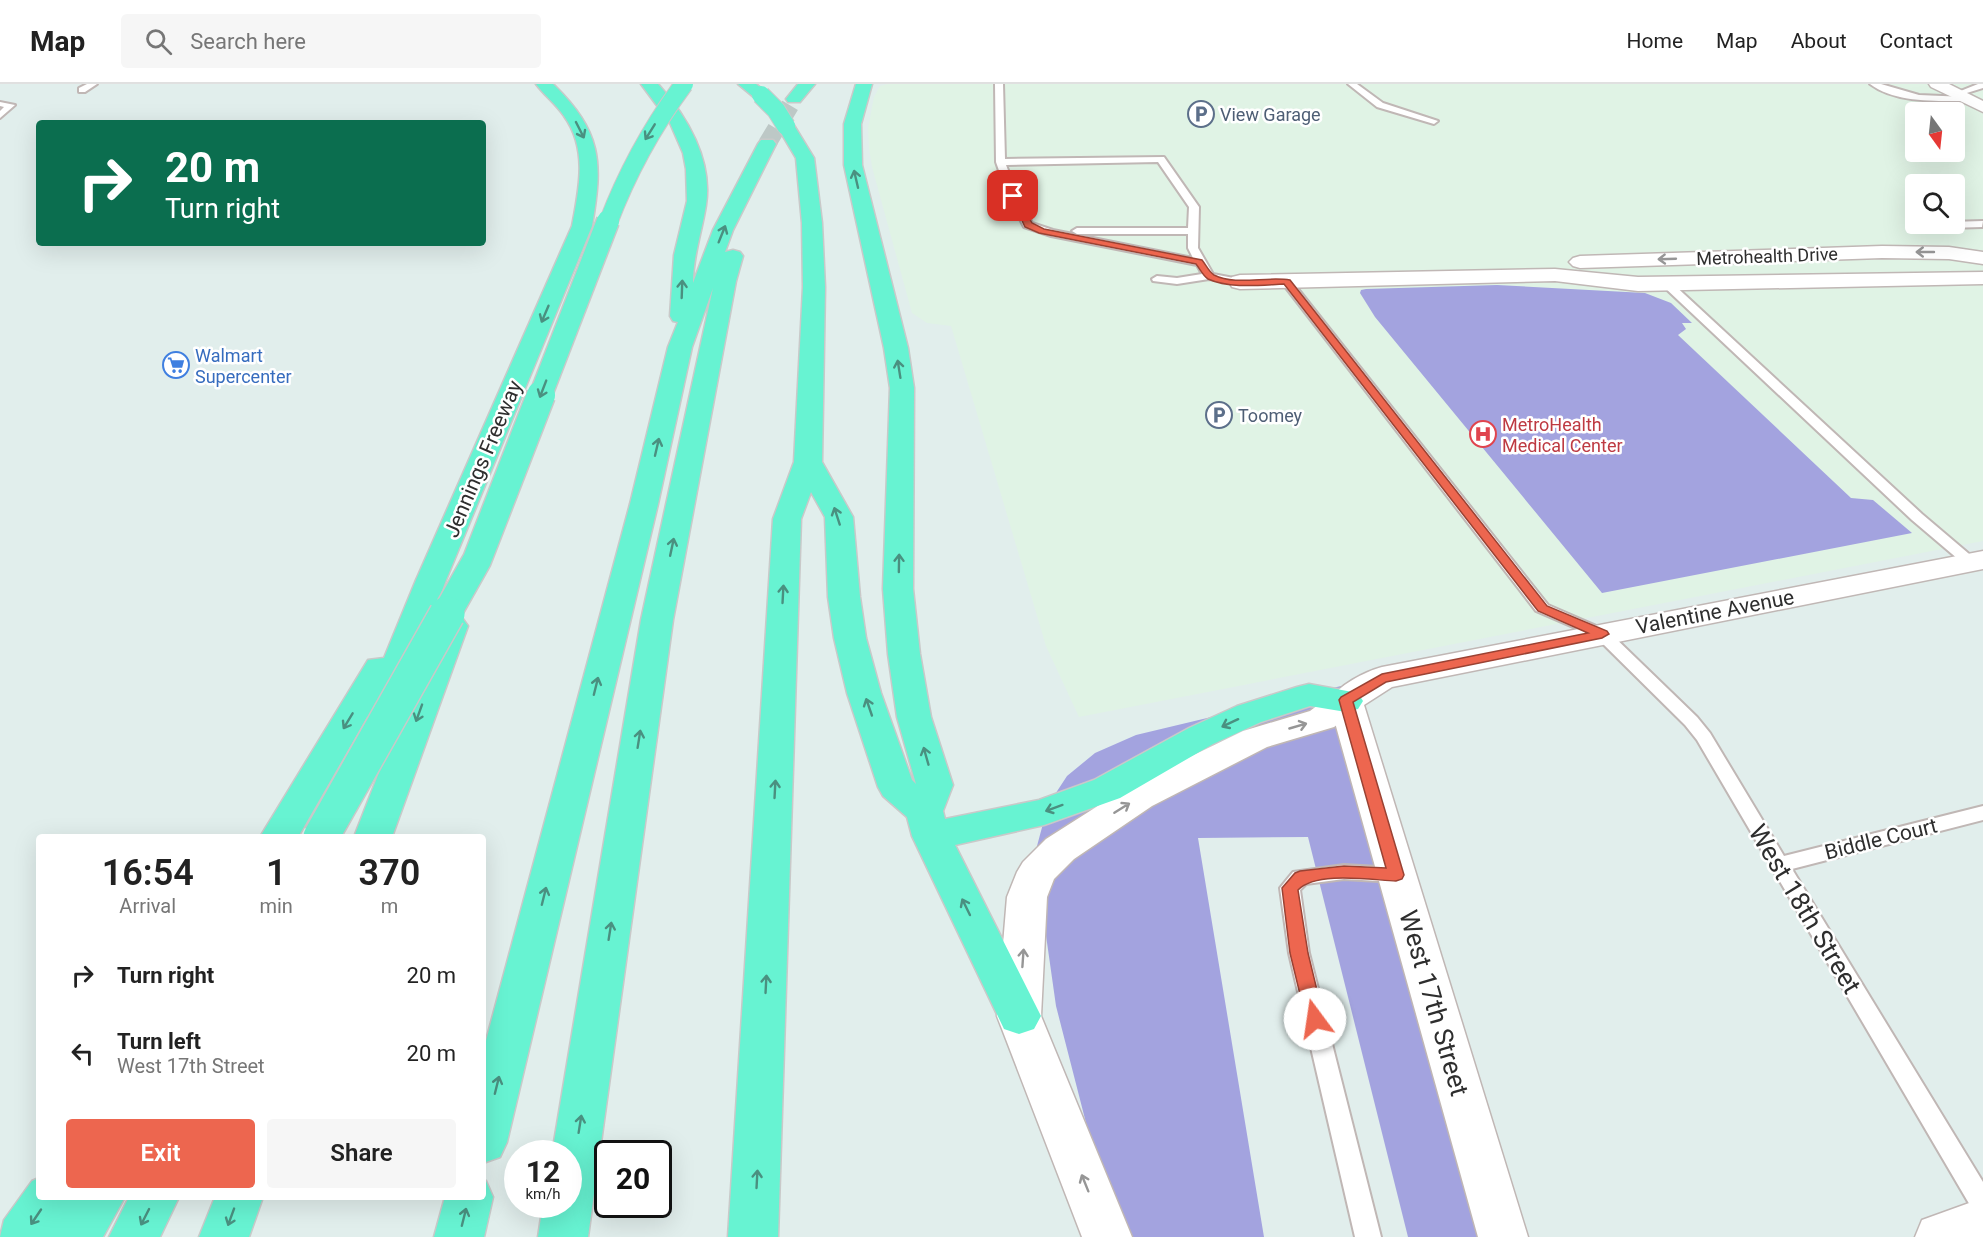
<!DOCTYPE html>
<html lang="en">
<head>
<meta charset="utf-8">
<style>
  :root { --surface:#fff; --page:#f6f6f6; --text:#222; --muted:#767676; --line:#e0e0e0; --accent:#ed664f }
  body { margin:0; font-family:Roboto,sans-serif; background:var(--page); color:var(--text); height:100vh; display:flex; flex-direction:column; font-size:22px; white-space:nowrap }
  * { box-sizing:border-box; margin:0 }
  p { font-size:20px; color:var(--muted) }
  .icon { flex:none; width:33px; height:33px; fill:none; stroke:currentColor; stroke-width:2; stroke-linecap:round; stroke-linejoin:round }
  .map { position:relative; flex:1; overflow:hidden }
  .details { position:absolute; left:36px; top:750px; width:450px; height:366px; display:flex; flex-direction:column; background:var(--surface); border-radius:6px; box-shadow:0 6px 24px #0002 }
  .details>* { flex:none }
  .banner { position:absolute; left:36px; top:36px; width:450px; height:126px; border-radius:6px; box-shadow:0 6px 24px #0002; background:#0b6e4f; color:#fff; overflow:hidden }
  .needle { width:39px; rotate:165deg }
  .tools { position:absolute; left:1905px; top:18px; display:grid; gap:12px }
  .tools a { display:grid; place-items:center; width:60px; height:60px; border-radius:6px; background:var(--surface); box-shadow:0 6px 24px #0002; font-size:30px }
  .speed { position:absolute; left:504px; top:1056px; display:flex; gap:12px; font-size:30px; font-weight:700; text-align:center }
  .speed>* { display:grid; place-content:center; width:78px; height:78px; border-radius:50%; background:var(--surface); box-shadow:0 6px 24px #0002; line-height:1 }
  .speed small { font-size:15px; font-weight:400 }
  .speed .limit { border:3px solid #111; border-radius:9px; background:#fff; color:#111 }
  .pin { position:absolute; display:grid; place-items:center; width:51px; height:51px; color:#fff; margin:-26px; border-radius:12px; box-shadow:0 3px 9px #0006 }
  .me { position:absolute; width:66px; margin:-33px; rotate:346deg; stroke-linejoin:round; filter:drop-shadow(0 0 4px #0008) }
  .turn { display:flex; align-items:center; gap:21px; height:126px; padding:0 30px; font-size:27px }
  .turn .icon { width:78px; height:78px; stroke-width:2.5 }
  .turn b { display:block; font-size:42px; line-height:51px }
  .eta { display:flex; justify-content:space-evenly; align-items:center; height:102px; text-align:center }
  .eta b { font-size:36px; font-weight:600; line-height:42px }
  .cta { display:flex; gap:12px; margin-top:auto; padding:12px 30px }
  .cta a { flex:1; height:69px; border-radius:6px; background:var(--accent); color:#fff; font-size:24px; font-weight:600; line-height:69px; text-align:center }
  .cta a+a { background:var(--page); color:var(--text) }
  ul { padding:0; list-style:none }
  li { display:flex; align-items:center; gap:18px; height:78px; padding:0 30px }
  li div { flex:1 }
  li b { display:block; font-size:22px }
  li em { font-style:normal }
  header { display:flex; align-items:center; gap:36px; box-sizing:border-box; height:84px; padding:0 30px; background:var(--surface); border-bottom:2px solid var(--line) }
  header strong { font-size:28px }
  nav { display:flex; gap:33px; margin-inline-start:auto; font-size:21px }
  .search { width:420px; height:54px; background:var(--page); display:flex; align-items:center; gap:15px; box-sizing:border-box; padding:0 21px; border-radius:6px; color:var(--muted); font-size:22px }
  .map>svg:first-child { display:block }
  .medical { fill:#e0f3e5; fill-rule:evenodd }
  .green { fill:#a3a3df }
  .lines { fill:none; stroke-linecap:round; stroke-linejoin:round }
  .highway-tunnel { stroke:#bdc8c6; stroke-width:18; stroke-dasharray:18 9; stroke-linecap:butt }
  .lane-casing { stroke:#c0b7b5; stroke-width:4 }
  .street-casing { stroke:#c0b7b5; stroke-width:3 }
  .secondary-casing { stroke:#c0b7b5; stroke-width:3 }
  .highway-casing { stroke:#c9c9c9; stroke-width:3 }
  .lane { fill:#fff; fill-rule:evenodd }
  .street { fill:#fff; fill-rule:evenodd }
  .secondary { fill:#fff; fill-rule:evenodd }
  .highway { fill:#67f3d2; fill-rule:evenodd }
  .highway-bridge-far3-casing { stroke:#c9c9c9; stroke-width:20; stroke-linecap:butt }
  .highway-bridge-far2-casing { stroke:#c9c9c9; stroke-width:25; stroke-linecap:butt }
  .highway-bridge-far1-casing { stroke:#c9c9c9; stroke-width:31; stroke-linecap:butt }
  .highway-bridge-casing { stroke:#c9c9c9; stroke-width:38; stroke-linecap:butt }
  .highway-bridge-far3 { stroke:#67f3d2; stroke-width:18 }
  .highway-bridge-far2 { stroke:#67f3d2; stroke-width:22 }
  .highway-bridge-far1 { stroke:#67f3d2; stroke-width:28 }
  .highway-bridge { stroke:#67f3d2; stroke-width:35 }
  .oneway { stroke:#4a9080 }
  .oneway2 { stroke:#969696 }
  .route { fill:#ed664f; stroke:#9a4233; stroke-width:1.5 }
  .labels { text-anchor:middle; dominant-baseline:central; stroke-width:5; stroke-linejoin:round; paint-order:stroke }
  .far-service-label { font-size:18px; fill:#4e5e75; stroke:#fff; text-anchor:start }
  .far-street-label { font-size:18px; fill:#2e2e2e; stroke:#fff }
  .far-shop-label { font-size:18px; fill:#366cbe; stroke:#fff; text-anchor:start }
  .far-health-label { font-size:18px; fill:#be3a42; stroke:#fff; text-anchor:start }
  .street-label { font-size:21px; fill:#2e2e2e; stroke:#fff }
  .near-street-label { font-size:26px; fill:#2e2e2e; stroke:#fff }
</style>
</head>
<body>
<header>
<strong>Map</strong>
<div class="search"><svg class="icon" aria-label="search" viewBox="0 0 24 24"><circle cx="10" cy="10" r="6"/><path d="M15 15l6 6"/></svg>Search here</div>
<nav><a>Home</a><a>Map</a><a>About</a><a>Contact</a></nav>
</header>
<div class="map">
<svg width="1983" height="1153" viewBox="0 0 1983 1153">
  <rect width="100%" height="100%" fill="#e1eeec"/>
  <path class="medical" d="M888,0H1983V457L1079,633L1046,562L951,242L927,239L912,229L872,83L869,64L868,44L874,13L880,2ZM1916,28H1954V68H1916ZM1916,100H1954V140H1916Z"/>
  <g class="green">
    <polygon points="1497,201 1645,209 1671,219 1692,239 1682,239 1686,245 1678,251 1851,414 1873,416 1912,449 1602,509 1375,233 1360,209 1361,206 1366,205"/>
    <polygon points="1341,602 1503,1153 1408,1153 1308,753 1198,754 1264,1153 1110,1153 1094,1070 1056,922 1038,795 1037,762 1048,721 1067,692 1095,669 1136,651"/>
  </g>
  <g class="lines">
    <polyline class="highway-tunnel" points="767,60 794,15"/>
    <defs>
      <g id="lane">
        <polygon points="87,0 97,0 85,8 79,8 79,4"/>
        <path d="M995,0H1003L1005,75L1164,73L1199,123L1198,164L1213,190L1244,196V200L1209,195L1177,200L1153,197L1152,195L1157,192L1177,194L1202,190L1197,181L1051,152L1024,143L1008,112L996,78ZM1158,78L1189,123L1188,144H1077L1072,147L1077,150H1188V164L1193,174L1053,146L1032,139L1018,112L1006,81Z"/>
        <polygon points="1348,0 1357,0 1383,19 1438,37 1434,40 1377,23"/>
        <path d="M1870,0H1881L1919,11L1966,13L1970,15L1966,17C1936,17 1895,19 1870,0Z"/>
        <polygon points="1978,0 1983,0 1983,4 1957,12 1953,10"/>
        <polygon points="0,18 15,21 0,34 0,27 4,23 0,22"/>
        <polygon points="1983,137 1982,143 1916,145 1911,142 1916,139"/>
        <polygon points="1287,195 1291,196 1548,521 1608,547 1697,633 1710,649 1784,772 1983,722 1983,736 1792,785 1983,1098 1983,1132 1974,1128 1697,656 1685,641 1596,553 1536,527 1283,200 1282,198"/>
        <polygon points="1667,197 1671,198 1922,430 1975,475 1978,478 1975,481 1965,481 1912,436 1663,202 1662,200"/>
        <polygon points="1344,781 1396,784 1403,786 1406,791 1403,796 1396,798 1344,795 1306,800 1300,806 1309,869 1381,1153 1355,1153 1289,869 1280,804 1293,788"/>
      </g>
      <g id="street">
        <polygon points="1882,162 1949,163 1983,168 1983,180 1949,175 1882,174 1580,184 1573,182 1569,178 1573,174 1580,172"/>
        <polygon points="1555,185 1638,193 1983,188 1983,200 1638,207 1555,197 1240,205 1232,203 1229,198 1232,193 1240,191"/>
        <path d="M1983,467V485L1392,603L1364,621L1528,1153H1478L1329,617C1339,601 1364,588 1382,583Z"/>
        <polygon points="1983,1114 1983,1153 1915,1153 1922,1136"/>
      </g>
      <g id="secondary">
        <polygon points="1929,0 1949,0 1983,17 1983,28 1931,3"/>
        <polygon points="1346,606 1358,609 1363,617 1358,625 1334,643 1267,663 1152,722 1074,775 1054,795 1047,813 1041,932 1132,1153 1082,1153 997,932 1007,813 1017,788 1023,778 1046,755 1126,704 1243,647 1310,627 1334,609"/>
      </g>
      <g id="highway">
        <path d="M536,0H553C602,48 603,77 592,142L446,496L397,626L392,634L380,637L367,633L298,753H260L368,576L384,574L416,496L572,142C579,105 588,65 564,32C556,20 544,11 536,0Z"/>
        <path d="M641,0H658C687,32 713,76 706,121C702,148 693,171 693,199L713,146L758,60L761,56H773L776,60L733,146L725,168L733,166L740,168L743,172L736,197L673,536L588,1153H538L543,1120H568V1070H552L641,536L713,204L692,263L658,420L507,1058L500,1073L483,1079V968L630,420L668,263L678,238L673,237L670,232L674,171L687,117L686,85L683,69L670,39Z"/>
        <polygon points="738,0 756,0 769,11 761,16 755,14"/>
        <polygon points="798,0 815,0 800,18 788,18 786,15"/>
        <polygon points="856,0 872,0 861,40 862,81 908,264 914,304 913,505 920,570 931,633 953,701 943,727 945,735 1039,716 1094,696 1189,644 1237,622 1297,603 1309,600 1358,609 1363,617 1358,625 1346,628 1310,622 1261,638 1213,660 1120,714 1044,741 955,761 1041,932 1034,945 1019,950 1004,945 912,752 907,733 883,712 878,703 847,609 834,554 828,513 825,433 811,408 801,435 778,1153 728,1153 773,435 794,378 803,203 802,139 796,74 777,42 780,38 792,38 814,74 822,139 825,203 822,378 853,433 860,513 866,554 881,609 912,696 916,700 897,633 888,570 883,505 890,304 884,264 844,81 844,40"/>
        <polygon points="452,532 463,535 468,542 392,753 354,753 436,542 441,535"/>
        <polygon points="39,1094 39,1113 125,1113 103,1153 0,1153 4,1136 32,1097"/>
        <polygon points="483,1096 486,1097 493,1113 484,1153 434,1153 445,1113 483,1113"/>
        <polygon points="129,1113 179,1113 160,1153 109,1153"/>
        <polygon points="215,1113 263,1113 249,1153 199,1153"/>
      </g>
    </defs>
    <use href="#lane" class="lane-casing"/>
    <use href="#street" class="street-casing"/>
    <use href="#secondary" class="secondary-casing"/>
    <use href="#highway" class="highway-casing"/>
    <use href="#lane" class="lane"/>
    <use href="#street" class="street"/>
    <use href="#secondary" class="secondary"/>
    <use href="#highway" class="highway"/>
    <defs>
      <g id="highway-bridge-far3">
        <polyline points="761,11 776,26 786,42"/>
        <path d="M608,139C627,89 652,43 684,0"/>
      </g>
      <polyline id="highway-bridge-far2" points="540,313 608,137"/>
      <polyline id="highway-bridge-far1" points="446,531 477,476 541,311"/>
      <polyline id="highway-bridge" points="321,753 447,530"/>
    </defs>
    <use href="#highway-bridge-far3" class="highway-bridge-far3-casing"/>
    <use href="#highway-bridge-far2" class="highway-bridge-far2-casing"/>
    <use href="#highway-bridge-far1" class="highway-bridge-far1-casing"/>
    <use href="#highway-bridge" class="highway-bridge-casing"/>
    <use href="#highway-bridge-far3" class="highway-bridge-far3"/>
    <use href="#highway-bridge-far2" class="highway-bridge-far2"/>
    <use href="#highway-bridge-far1" class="highway-bridge-far1"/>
    <use href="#highway-bridge" class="highway-bridge"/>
  </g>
  <defs><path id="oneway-shaft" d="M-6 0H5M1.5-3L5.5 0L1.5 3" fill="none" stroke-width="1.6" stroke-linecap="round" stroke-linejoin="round" transform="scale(1.5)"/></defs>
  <g class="oneway">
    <use href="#oneway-shaft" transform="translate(580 46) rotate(63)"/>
    <use href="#oneway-shaft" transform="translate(650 48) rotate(122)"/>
    <use href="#oneway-shaft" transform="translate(856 95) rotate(-103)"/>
    <use href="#oneway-shaft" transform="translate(722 150) rotate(-68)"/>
    <use href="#oneway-shaft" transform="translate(682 205) rotate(-88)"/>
    <use href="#oneway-shaft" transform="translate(545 230) rotate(113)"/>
    <use href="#oneway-shaft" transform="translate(899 285) rotate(-99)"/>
    <use href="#oneway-shaft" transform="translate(543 305) rotate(111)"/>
    <use href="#oneway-shaft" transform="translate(657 363) rotate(-77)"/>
    <use href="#oneway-shaft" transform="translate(837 432) rotate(-108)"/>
    <use href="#oneway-shaft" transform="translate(672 463) rotate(-78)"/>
    <use href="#oneway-shaft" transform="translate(899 479) rotate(-89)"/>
    <use href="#oneway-shaft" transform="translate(783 510) rotate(-87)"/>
    <use href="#oneway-shaft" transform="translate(596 602) rotate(-76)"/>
    <use href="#oneway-shaft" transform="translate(869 623) rotate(-109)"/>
    <use href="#oneway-shaft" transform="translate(419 629) rotate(110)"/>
    <use href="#oneway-shaft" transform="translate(348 637) rotate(121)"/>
    <use href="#oneway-shaft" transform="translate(1230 639) rotate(155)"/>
    <use href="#oneway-shaft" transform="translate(639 655) rotate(-81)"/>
    <use href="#oneway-shaft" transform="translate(926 672) rotate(-106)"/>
    <use href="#oneway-shaft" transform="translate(775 705) rotate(-87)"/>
    <use href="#oneway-shaft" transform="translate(1054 724) rotate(160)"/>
    <use href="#oneway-shaft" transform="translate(544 812) rotate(-76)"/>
    <use href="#oneway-shaft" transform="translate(966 823) rotate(-116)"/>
    <use href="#oneway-shaft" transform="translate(610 847) rotate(-81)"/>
    <use href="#oneway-shaft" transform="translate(766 900) rotate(-87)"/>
    <use href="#oneway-shaft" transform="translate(497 1001) rotate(-76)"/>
    <use href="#oneway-shaft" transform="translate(580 1040) rotate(-81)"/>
    <use href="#oneway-shaft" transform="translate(757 1095) rotate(-87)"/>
    <use href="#oneway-shaft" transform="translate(36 1133) rotate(124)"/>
    <use href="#oneway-shaft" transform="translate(145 1133) rotate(117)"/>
    <use href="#oneway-shaft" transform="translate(231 1133) rotate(110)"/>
    <use href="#oneway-shaft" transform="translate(464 1133) rotate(-76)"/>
  </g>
  <g class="oneway2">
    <use href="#oneway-shaft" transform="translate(1925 168) rotate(-180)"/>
    <use href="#oneway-shaft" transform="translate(1667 175) rotate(178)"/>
    <use href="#oneway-shaft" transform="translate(1298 642) rotate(-16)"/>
    <use href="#oneway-shaft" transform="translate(1122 724) rotate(-32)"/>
    <use href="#oneway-shaft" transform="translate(1023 874) rotate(-86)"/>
    <use href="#oneway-shaft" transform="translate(1085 1099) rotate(-112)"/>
  </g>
  <path class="route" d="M1010,111H1016L1032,139L1044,145L1202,176C1206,181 1209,188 1214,191C1236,202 1266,192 1290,196L1547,522L1607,547L1609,550L1602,554L1386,598L1353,618L1404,791L1402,795L1396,797C1371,796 1316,787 1298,806L1308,869L1324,935L1321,940L1315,943L1309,940L1306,935L1290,869L1282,804L1295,789L1300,787L1344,782L1386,784L1339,616L1341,613L1382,590L1588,549L1538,527L1284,200C1261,201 1230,205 1208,195C1203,192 1200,185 1196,180L1039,149L1025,143Z"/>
  <defs>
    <symbol id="parking-ring" viewBox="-11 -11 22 22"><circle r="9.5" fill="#fff" stroke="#5c6f8a" stroke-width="1.5"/><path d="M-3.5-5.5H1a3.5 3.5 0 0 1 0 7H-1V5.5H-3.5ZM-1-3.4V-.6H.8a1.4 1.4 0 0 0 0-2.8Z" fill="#5c6f8a"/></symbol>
    <symbol id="supermarket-ring" viewBox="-11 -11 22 22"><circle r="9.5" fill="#fff" stroke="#3f7fe0" stroke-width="1.5"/><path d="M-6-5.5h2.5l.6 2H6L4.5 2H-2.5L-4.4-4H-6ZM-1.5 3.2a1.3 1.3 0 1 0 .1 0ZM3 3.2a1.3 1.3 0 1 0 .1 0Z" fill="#3f7fe0"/></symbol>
    <symbol id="hospital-ring" viewBox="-11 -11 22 22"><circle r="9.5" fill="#fff" stroke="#e0444e" stroke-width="1.5"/><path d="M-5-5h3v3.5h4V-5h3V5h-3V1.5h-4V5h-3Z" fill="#e0444e"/></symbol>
  </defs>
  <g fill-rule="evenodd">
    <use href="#parking-ring" x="1186" y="15" width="30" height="30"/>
    <use href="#supermarket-ring" x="161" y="266" width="30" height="30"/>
    <use href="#parking-ring" x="1204" y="316" width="30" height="30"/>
    <use href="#hospital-ring" x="1468" y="335" width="30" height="30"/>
  </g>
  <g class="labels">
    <g class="far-service-label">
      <text x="1220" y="30">View Garage</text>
      <text x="1238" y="331">Toomey</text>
    </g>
    <g class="far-street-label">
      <text transform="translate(1767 172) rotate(-2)">Metrohealth Drive</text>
    </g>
    <g class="far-shop-label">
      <text x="195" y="271">Walmart<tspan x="195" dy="21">Supercenter</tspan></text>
    </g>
    <g class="far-health-label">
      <text x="1502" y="340">MetroHealth<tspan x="1502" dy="21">Medical Center</tspan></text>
    </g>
    <g class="street-label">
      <text transform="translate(483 375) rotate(-67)">Jennings Freeway</text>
      <text transform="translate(1715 528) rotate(-11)">Valentine Avenue</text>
      <text transform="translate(1881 755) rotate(-14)">Biddle Court</text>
    </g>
    <g class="near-street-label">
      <text transform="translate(1805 825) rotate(59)">West 18th Street</text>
      <text transform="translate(1434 919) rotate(74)">West 17th Street</text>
    </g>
  </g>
</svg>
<div class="tools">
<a><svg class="needle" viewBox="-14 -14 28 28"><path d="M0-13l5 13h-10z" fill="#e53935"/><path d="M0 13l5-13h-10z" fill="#767676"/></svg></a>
<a><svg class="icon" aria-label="search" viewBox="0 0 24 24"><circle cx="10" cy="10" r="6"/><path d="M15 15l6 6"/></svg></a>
</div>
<div class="speed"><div>12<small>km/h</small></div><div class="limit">20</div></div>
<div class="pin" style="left:1013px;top:112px;background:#d93025"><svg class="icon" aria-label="arrive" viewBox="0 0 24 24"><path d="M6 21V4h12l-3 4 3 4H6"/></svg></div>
<svg class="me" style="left:1315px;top:935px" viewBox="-20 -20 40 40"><circle r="19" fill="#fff"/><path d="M0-13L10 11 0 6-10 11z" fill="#ed664f"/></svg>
<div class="banner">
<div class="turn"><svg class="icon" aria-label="right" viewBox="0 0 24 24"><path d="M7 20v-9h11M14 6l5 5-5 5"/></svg><div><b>20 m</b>Turn right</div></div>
</div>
<section class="details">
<div class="eta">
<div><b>16:54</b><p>Arrival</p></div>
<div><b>1</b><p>min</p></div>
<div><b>370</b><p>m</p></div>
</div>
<ul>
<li><svg class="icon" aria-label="right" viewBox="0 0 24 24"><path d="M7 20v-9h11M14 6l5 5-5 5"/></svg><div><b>Turn right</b></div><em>20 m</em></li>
<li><svg class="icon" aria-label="left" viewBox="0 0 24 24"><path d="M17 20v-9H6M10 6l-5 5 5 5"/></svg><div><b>Turn left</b><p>West 17th Street</p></div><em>20 m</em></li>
</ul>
<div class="cta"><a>Exit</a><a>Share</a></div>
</section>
</div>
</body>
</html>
